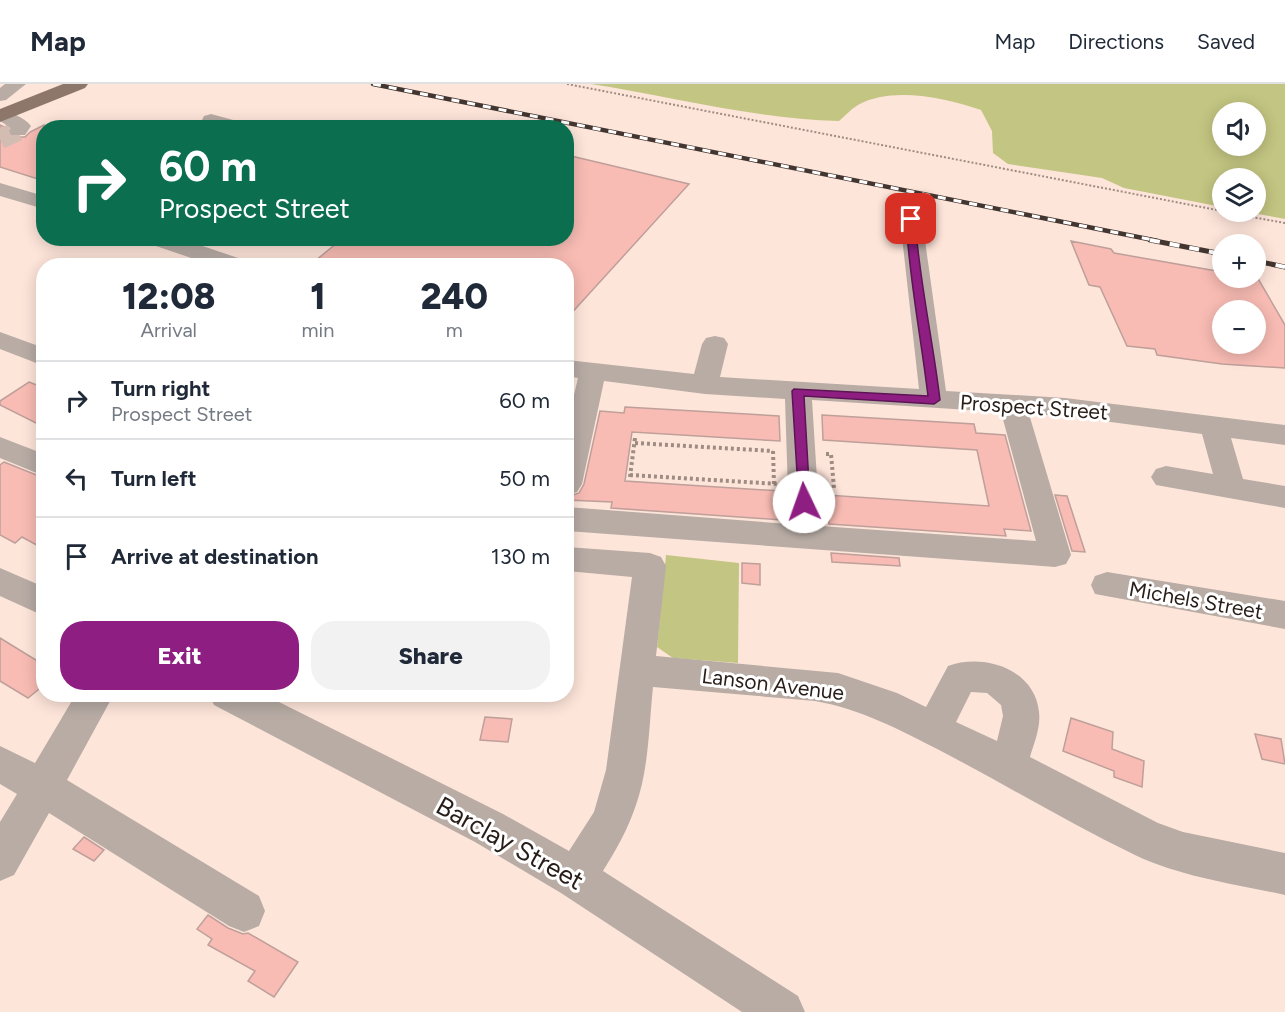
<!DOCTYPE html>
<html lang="en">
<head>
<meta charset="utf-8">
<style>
  :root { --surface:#fff; --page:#f2f2f3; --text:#1f2937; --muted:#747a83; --line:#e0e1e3; --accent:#8e1e81 }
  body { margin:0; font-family:Figtree,sans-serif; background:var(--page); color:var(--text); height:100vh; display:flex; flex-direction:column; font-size:22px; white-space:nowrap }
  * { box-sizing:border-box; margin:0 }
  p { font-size:20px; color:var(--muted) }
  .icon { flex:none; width:33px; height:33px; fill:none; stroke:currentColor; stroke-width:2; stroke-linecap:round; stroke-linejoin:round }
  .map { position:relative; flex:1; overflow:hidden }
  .side { position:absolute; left:36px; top:174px; width:538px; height:444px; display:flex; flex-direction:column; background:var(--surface); border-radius:24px; box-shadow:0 3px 15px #0003 }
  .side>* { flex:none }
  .guide { position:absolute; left:36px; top:36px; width:538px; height:126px; border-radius:24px; box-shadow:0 3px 15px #0003; background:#0b6e4f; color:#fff; overflow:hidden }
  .buttons { position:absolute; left:1212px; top:18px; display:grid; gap:12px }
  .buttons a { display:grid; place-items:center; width:54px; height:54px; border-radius:50%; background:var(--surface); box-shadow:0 3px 15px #0003; font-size:30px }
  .pin { position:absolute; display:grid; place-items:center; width:51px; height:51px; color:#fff; margin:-26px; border-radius:12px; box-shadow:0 3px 9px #0006 }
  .me { position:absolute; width:66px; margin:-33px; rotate:357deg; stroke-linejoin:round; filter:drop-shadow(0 0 4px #0008) }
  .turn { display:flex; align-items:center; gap:21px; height:126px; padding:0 24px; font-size:27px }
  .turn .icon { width:78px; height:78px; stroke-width:2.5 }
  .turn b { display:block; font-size:42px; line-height:51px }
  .eta { display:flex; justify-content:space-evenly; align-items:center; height:102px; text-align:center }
  .eta b { font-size:36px; font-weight:800; line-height:42px }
  .cta { display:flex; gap:12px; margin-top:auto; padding:12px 24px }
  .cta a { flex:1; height:69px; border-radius:24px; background:var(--accent); color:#fff; font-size:24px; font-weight:800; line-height:69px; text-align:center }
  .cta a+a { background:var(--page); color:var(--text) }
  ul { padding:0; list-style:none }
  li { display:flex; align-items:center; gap:18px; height:78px; padding:0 24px; border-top:2px solid var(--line) }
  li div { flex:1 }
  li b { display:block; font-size:22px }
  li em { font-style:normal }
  header { display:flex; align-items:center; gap:36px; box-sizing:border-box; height:84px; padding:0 30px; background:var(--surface); border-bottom:2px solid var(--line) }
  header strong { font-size:28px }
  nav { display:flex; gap:33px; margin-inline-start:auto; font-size:21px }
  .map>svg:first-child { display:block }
  .green { fill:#c3c582; fill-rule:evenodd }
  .building { fill:#f8bcb4; stroke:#bf9f9a; stroke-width:1.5; fill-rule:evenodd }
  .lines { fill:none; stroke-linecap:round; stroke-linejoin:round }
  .minor-tunnel { stroke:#d3bdb3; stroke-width:20; stroke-dasharray:20 10; stroke-linecap:butt }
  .path-far2 { stroke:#9e8c83; stroke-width:2; stroke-dasharray:2 2; stroke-linecap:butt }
  .path-far1 { stroke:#9e8c83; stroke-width:3; stroke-dasharray:2 2; stroke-linecap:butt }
  .path { stroke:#9e8c83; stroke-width:4; stroke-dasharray:3 3; stroke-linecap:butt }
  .minor { fill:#b8aca5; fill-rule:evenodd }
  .major { fill:#8d776a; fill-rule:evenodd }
  .rail-far1-casing { stroke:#433630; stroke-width:4.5 }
  .rail-casing { stroke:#433630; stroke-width:5 }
  .rail-far1 { stroke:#fff; stroke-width:3; stroke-dasharray:8; stroke-linecap:butt }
  .rail { stroke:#fff; stroke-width:4; stroke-dasharray:10; stroke-linecap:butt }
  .route { fill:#8e1e81; stroke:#5c1454; stroke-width:1.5 }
  .labels { text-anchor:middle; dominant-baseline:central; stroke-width:6; stroke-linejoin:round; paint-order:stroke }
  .street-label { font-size:21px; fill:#281d18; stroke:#fff }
  .near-street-label { font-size:26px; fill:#281d18; stroke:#fff }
</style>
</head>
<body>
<header>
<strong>Map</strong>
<nav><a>Map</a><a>Directions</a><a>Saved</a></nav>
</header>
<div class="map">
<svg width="1285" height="928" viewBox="0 0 1285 928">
  <rect width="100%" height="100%" fill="#fee5da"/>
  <g class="green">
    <path d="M591,0H1285V135L1247,128H1256V94H1222V123L1124,104L1102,94L1008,80L993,69L992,47L981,26C946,14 892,2 858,21C851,25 845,32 839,37C756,35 674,13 591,0ZM1222,28H1256V62H1222Z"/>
    <polygon points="666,471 739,479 738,579 673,574 657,563"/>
  </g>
  <g class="building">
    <polygon points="0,41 8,45 7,48 11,53 25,53 30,48 44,41 44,97 0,83"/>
    <polygon points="567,71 689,100 567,234 567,182 309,182 343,154 567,154"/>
    <path d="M1071,157L1111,165L1114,169L1222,188V194H1256V191L1285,241V284L1222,280L1157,271L1155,265L1127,262L1100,203L1089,201ZM1222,226H1256V260H1222Z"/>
    <polygon points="29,298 44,304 44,343 0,321 0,317"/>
    <polygon points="625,323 779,332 780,357 632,348 625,397 781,407 782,436 611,424 612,418 567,416 567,413 579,409 584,400 600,327 624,329"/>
    <polygon points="822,331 974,340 976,349 1005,351 1031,447 1004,445 1006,452 829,440 827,411 989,422 977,366 823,356"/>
    <polygon points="4,378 44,394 44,465 22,453 15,459 0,451 0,381"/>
    <polygon points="1055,411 1067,412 1085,468 1072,467"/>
    <polygon points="831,469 899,474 900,482 832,478"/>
    <polygon points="742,479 760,480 760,501 742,499"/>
    <polygon points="0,554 44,581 44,601 28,614 0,597"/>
    <polygon points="485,633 512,635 508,658 480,656"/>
    <polygon points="1071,634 1113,648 1112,665 1144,677 1142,703 1114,693 1114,687 1063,667"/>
    <polygon points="1255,650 1281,655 1285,680 1262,675"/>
    <polygon points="84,753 104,766 94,777 73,765"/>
    <polygon points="208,831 228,844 243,850 248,849 298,878 274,913 248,897 255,887 208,861 212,855 197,845"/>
  </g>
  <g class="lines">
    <polyline class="minor-tunnel" points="0,55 18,47"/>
    <g class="path-far2">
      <polyline points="567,0 1222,127"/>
      <polyline points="1224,128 1285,139"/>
    </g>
    <polyline class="path-far1" points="635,356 635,353"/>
    <g class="path">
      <polyline points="635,359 773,367"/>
      <polyline points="826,370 831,370 834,404 826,403"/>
      <polyline points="630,391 779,400"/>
      <polyline points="630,393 635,354"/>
      <polyline points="774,400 773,367 776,367"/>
    </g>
    <g class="minor">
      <polygon points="5,0 26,0 6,16 0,17 0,4"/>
      <path d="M0,26C10,27 25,34 31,42L25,51H11L9,47L11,44L0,37Z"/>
      <polygon points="211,30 248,40 250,44 218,44 204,40 202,36 204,32"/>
      <polygon points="0,99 44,112 44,125 0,112"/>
      <path d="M911,129L919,130L922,135L946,307L1065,314L1285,341V361L1231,354L1243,395L1285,402V424L1156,401L1151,393L1156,385L1166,382L1213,390L1202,350L1065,332L1029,330L1071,471L1066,480L1055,483L567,447V423L789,440L785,315L705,310L604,297L582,400L577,408L567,411V340L578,294L567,292V276L694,290L702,260L706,254L715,252L724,254L728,260L720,293L919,305L900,135L903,130ZM812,316L1001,328L1036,457L820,442Z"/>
      <polygon points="144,154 179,154 247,177 250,182 215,182 147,159"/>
      <polygon points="0,248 44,264 44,282 0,265"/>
      <polygon points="0,353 44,370 44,392 0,374"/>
      <path d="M567,463L650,469L661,473L666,482L656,572L838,589L897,609L926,623L948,582C984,569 1035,585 1039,628C1041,643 1034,659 1030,673L1158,739L1183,748L1285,769V811C1235,800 1181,793 1135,771C1069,739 1006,701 941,667C900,646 861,625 815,617L653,603C649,641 649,684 636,721C628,745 616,766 603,787L798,912L805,928H742L561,809L475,758L214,621L209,610H263L503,730L569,767L594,728L606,686L632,493L567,487ZM971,608L987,609L1001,621L1003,632L997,657L956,638Z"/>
      <polygon points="0,484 44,503 44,532 0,512"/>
      <polygon points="1107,488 1285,517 1285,545 1095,510 1091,501 1095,492"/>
      <polygon points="76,610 114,610 67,696 259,812 265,827 259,842 244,848 229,842 49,729 14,791 0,797 0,738 17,710 0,700 0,662 35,679"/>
    </g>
    <polygon class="major" points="63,0 88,0 85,4 0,38 0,25"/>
    <defs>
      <polyline id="rail-far1" points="373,0 1158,157"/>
      <g id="rail">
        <polyline points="1150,156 1222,170"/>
        <polyline points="1256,177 1285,183"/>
      </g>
    </defs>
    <use href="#rail-far1" class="rail-far1-casing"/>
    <use href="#rail" class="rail-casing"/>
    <use href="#rail-far1" class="rail-far1"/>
    <use href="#rail" class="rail"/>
  </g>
  <path class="route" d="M911,132L915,135C919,196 933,256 940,316L934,320L804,312L810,418L808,421H799L792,307L794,305L928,312C921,253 909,194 906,135Z"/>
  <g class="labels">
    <g class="street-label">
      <text transform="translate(1034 323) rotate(4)">Prospect Street</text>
      <text transform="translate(1196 516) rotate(10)">Michels Street</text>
      <text transform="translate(773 600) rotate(7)">Lanson Avenue</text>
    </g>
    <g class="near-street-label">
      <text transform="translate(510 759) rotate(29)">Barclay Street</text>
    </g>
  </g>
</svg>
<div class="buttons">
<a><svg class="icon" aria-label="sound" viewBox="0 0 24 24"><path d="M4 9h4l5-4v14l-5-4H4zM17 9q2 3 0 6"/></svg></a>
<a><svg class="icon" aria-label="layers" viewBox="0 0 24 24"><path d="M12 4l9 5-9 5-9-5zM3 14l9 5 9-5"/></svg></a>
<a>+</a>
<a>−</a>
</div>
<div class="pin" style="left:911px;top:135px;background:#d93025"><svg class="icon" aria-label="arrive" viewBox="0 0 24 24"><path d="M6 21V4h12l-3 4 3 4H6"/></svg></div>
<svg class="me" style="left:804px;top:418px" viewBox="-20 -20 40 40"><circle r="19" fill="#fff"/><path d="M0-13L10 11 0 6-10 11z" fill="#8e1e81"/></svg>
<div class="guide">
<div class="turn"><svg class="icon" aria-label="right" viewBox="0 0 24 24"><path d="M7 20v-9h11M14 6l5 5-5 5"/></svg><div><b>60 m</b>Prospect Street</div></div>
</div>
<section class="side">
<div class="eta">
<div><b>12:08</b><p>Arrival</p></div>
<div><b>1</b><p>min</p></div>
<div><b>240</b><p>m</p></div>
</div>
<ul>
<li><svg class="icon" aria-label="right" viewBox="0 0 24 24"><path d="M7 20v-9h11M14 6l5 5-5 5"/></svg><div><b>Turn right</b><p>Prospect Street</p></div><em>60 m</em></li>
<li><svg class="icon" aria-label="left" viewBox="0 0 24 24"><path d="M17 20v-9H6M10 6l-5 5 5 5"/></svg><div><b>Turn left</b></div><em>50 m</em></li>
<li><svg class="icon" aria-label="arrive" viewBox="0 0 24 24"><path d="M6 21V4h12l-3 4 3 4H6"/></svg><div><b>Arrive at destination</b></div><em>130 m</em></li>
</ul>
<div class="cta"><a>Exit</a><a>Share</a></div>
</section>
</div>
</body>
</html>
